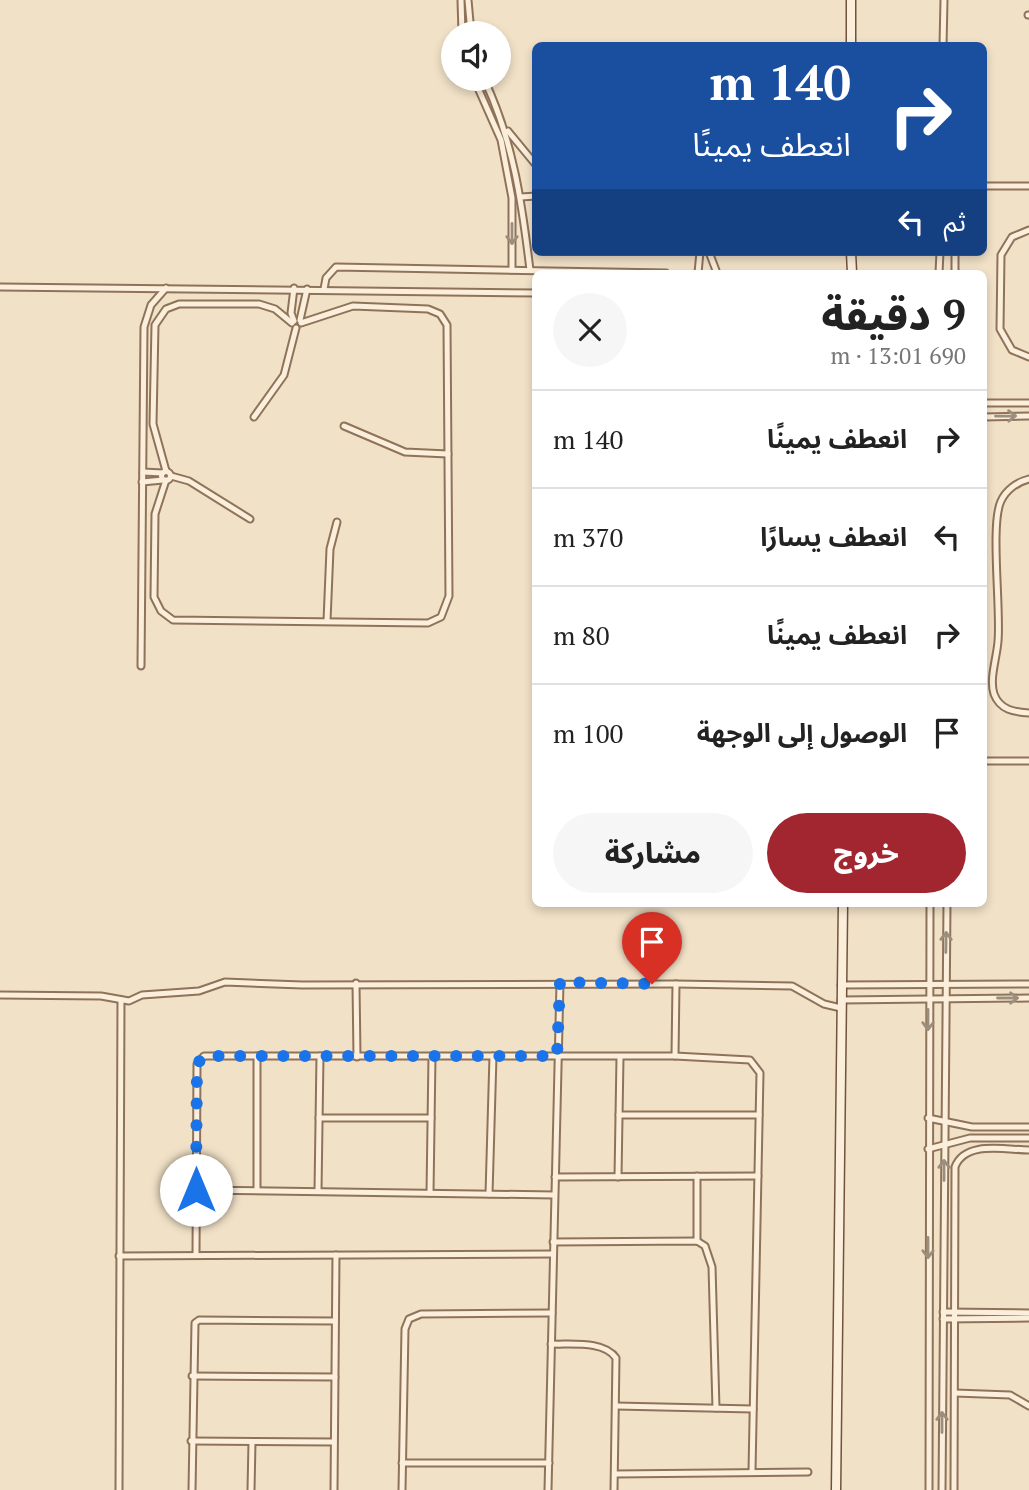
<!DOCTYPE html>
<html lang="ar">
<head>
<meta charset="utf-8">
<style>
  :root { --surface:#fff; --page:#f6f6f6; --text:#222; --muted:#767676; --line:#e0e0e0; --accent:#a22630 }
  body { margin:0; font-family:"PT Serif","Noto Sans Arabic",serif; background:var(--page); color:var(--text); direction:rtl; height:100vh; display:flex; flex-direction:column; font-size:26px; white-space:nowrap }
  * { box-sizing:border-box; margin:0 }
  p { font-size:23px; color:var(--muted) }
  .icon { flex:none; width:38px; height:38px; fill:none; stroke:currentColor; stroke-width:2; stroke-linecap:round; stroke-linejoin:round }
  .map { position:relative; flex:1; overflow:hidden; direction:ltr }
  .sheet { position:absolute; left:532px; top:270px; width:455px; height:637px; display:flex; flex-direction:column; background:var(--surface); border-radius:10px; box-shadow:0 4px 10px #0003; direction:rtl }
  .sheet>* { flex:none }
  .hud { position:absolute; left:532px; top:42px; width:455px; height:214px; border-radius:10px; box-shadow:0 4px 10px #0003; direction:rtl; background:#1a4fa0; color:#fff; overflow:hidden }
  .fabs { position:absolute; left:441px; top:21px; display:grid; gap:14px }
  .fabs a { display:grid; place-items:center; width:70px; height:70px; border-radius:50%; background:var(--surface); box-shadow:0 4px 10px #0003; font-size:35px }
  .pin { position:absolute; display:grid; place-items:center; width:60px; height:60px; color:#fff; margin:-72px -30px; border-radius:50% 50% 50% 0; rotate:-45deg; box-shadow:0 0 7px #0007 }
  .pin .icon { rotate:45deg }
  .me { position:absolute; width:77px; margin:-38px; rotate:0deg; stroke-linejoin:round; filter:drop-shadow(0 0 5px #0008) }
  .turn { display:flex; align-items:center; gap:24px; height:147px; padding:0 21px; font-size:32px }
  .turn .icon { width:91px; height:91px; stroke-width:2.5 }
  .turn b { display:block; font-size:49px; line-height:60px }
  .then { display:flex; align-items:center; height:66px; padding:0 21px; background:#0003; gap:14px; font-size:26px }
  .round { display:grid; place-items:center; flex:none; width:74px; height:74px; border-radius:37px; background:var(--page) }
  .overview { display:flex; align-items:center; justify-content:space-between; height:119px; padding:0 21px }
  h1 { font-size:42px; font-weight:800; line-height:52px }
  .button { display:flex; gap:14px; margin-top:auto; padding:14px 21px }
  .button a { flex:1; height:80px; border-radius:42px; background:var(--accent); color:#fff; font-size:28px; font-weight:800; line-height:80px; text-align:center }
  .button a+a { background:var(--page); color:var(--text) }
  ul { padding:0; list-style:none }
  li { display:flex; align-items:center; gap:21px; height:98px; padding:0 21px; border-top:2px solid var(--line) }
  li div { flex:1 }
  li b { display:block; font-size:26px }
  li em { font-style:normal }
  .map>svg:first-child { display:block }
  .lines { fill:none; stroke-linecap:round; stroke-linejoin:round }
  .street-casing { stroke:#8f725a; stroke-width:9 }
  .secondary-casing { stroke:#71533d; stroke-width:11 }
  .street { stroke:#fbefdb; stroke-width:5 }
  .secondary { stroke:#fbefdb; stroke-width:8 }
  .oneway { stroke:#9c8e7d }
  .route { stroke:#1a73e8; stroke-width:12; stroke-dasharray:0 21.6 }
</style>
</head>
<body>
<div class="map">
<svg width="1029" height="1490" viewBox="0 0 1029 1490">
  <rect width="100%" height="100%" fill="#f1e1c7"/>
  <g class="lines">
    <defs>
      <g id="street">
        <polyline points="461,0 462,33"/>
        <polyline points="468,0 471,33"/>
        <polyline points="1028,15 1029,15"/>
        <polyline points="943,46 944,0"/>
        <polyline points="474,79 501,140 512,198 512,270"/>
        <path d="M484,79C513,140 522,203 530,270"/>
        <polyline points="508,131 536,165"/>
        <polyline points="984,186 1029,186"/>
        <polyline points="521,197 536,196"/>
        <polyline points="1029,230 1012,237 1001,255 1000,329 1012,350 1029,357"/>
        <polyline points="709,252 717,273"/>
        <polyline points="698,273 700,252"/>
        <polyline points="939,273 940,252"/>
        <polyline points="955,273 955,252"/>
        <polyline points="0,287 536,293"/>
        <polyline points="324,289 326,278 336,267 666,273"/>
        <polyline points="300,320 307,289"/>
        <polyline points="294,321 291,313 294,288"/>
        <polyline points="984,403 1029,403"/>
        <polyline points="254,417 284,375 296,328"/>
        <polyline points="984,417 1029,416"/>
        <polyline points="344,426 405,452 448,454"/>
        <polyline points="166,471 153,424 155,325 166,309 179,304 259,304 275,309 292,323"/>
        <circle cx="166" cy="476" r="4.5"/>
        <polyline points="143,472 163,473"/>
        <polyline points="171,476 189,481 250,519"/>
        <path d="M1029,479C1017,482 1006,490 1001,501C990,524 1001,609 998,641C997,657 989,679 994,694C1000,710 1014,712 1029,713"/>
        <polyline points="166,480 155,514 154,597 161,611 173,620 428,623 441,617 449,596 447,325 440,314 428,309 353,306 301,323"/>
        <polyline points="142,482 163,480"/>
        <polyline points="327,621 330,549 337,522"/>
        <polyline points="141,666 144,327 151,305 166,288"/>
        <polyline points="984,761 1029,761"/>
        <polyline points="356,983 357,1057"/>
        <polyline points="841,985 1029,984"/>
        <polyline points="0,995 101,996 129,1001 142,995 199,991 225,982 302,985 676,984 792,986 824,1004 841,1008"/>
        <polyline points="841,1000 1029,998"/>
        <polyline points="675,1056 676,984"/>
        <polyline points="619,1115 759,1115"/>
        <polyline points="319,1118 431,1118"/>
        <polyline points="928,1118 972,1127 1029,1127"/>
        <polyline points="928,1149 970,1138 1029,1138"/>
        <polyline points="555,1177 758,1176"/>
        <polyline points="618,1177 620,1057"/>
        <polyline points="196,1190 554,1195"/>
        <polyline points="257,1190 257,1056"/>
        <polyline points="318,1191 320,1056"/>
        <polyline points="430,1193 432,1056"/>
        <polyline points="489,1194 493,1056"/>
        <polyline points="697,1241 697,1176"/>
        <polyline points="553,1242 697,1241 705,1246 712,1267 716,1408"/>
        <polyline points="196,1255 197,1064 204,1056 675,1056 750,1060 760,1073 752,1471"/>
        <polyline points="119,1256 553,1254"/>
        <polyline points="943,1312 1029,1313"/>
        <polyline points="943,1319 1029,1318"/>
        <path d="M551,1344C570,1345 604,1340 616,1358L614,1490"/>
        <polyline points="192,1376 335,1377"/>
        <polyline points="955,1393 1010,1395 1029,1406"/>
        <polyline points="616,1406 753,1409"/>
        <polyline points="191,1441 334,1442"/>
        <polyline points="402,1463 549,1463"/>
        <polyline points="615,1474 808,1472"/>
        <polyline points="119,1490 121,1000"/>
        <polyline points="192,1490 195,1323 199,1320 335,1321"/>
        <polyline points="251,1490 252,1442"/>
        <polyline points="334,1490 336,1255"/>
        <polyline points="402,1490 405,1329 409,1319 421,1314 552,1313"/>
        <polyline points="548,1490 560,983"/>
        <polyline points="929,1490 930,903"/>
        <polyline points="942,1490 947,903"/>
        <path d="M954,1490L955,1167C965,1140 1006,1150 1029,1150"/>
      </g>
      <g id="secondary">
        <polyline points="851,46 851,0"/>
        <polyline points="851,252 852,273"/>
        <polyline points="836,1490 843,903"/>
      </g>
    </defs>
    <use href="#street" class="street-casing"/>
    <use href="#secondary" class="secondary-casing"/>
    <use href="#street" class="street"/>
    <use href="#secondary" class="secondary"/>
  </g>
  <defs><path id="oneway-shaft" d="M-6 0H5M1.5-3L5.5 0L1.5 3" fill="none" stroke-width="1.6" stroke-linecap="round" stroke-linejoin="round" transform="scale(1.75)"/></defs>
  <g class="oneway">
    <use href="#oneway-shaft" transform="translate(512 234) rotate(90)"/>
    <use href="#oneway-shaft" transform="translate(1006 416) rotate(-1)"/>
    <use href="#oneway-shaft" transform="translate(946 942) rotate(-89)"/>
    <use href="#oneway-shaft" transform="translate(1008 998)"/>
    <use href="#oneway-shaft" transform="translate(928 1020) rotate(90)"/>
    <use href="#oneway-shaft" transform="translate(944 1170) rotate(-90)"/>
    <use href="#oneway-shaft" transform="translate(928 1248) rotate(90)"/>
    <use href="#oneway-shaft" transform="translate(942 1422) rotate(-90)"/>
  </g>
  <g class="lines">
    <polyline class="route" points="196,1190 197,1064 204,1056 557,1056 560,982 652,984"/>
  </g>
</svg>
<div class="fabs">
<a><svg class="icon" aria-label="sound" viewBox="0 0 24 24"><path d="M4 9h4l5-4v14l-5-4H4zM17 9q2 3 0 6"/></svg></a>
</div>
<div class="pin" style="left:652px;top:984px;background:#d93025"><svg class="icon" aria-label="arrive" viewBox="0 0 24 24"><path d="M6 21V4h12l-3 4 3 4H6"/></svg></div>
<svg class="me" style="left:196px;top:1190px" viewBox="-20 -20 40 40"><circle r="19" fill="#fff"/><path d="M0-13L10 11 0 6-10 11z" fill="#1a73e8"/></svg>
<div class="hud">
<div class="turn"><svg class="icon" aria-label="right" viewBox="0 0 24 24"><path d="M7 20v-9h11M14 6l5 5-5 5"/></svg><div><b>140 m</b>انعطف يمينًا</div></div>
<div class="then">ثم<svg class="icon" aria-label="left" viewBox="0 0 24 24"><path d="M17 20v-9H6M10 6l-5 5 5 5"/></svg></div>
</div>
<section class="sheet">
<div class="overview"><div><h1>9 دقيقة</h1><p>690 m · 13:01</p></div><a class="round"><svg class="icon" aria-label="close" viewBox="0 0 24 24"><path d="M6 6l12 12M18 6L6 18"/></svg></a></div>
<ul>
<li><svg class="icon" aria-label="right" viewBox="0 0 24 24"><path d="M7 20v-9h11M14 6l5 5-5 5"/></svg><div><b>انعطف يمينًا</b></div><em>140 m</em></li>
<li><svg class="icon" aria-label="left" viewBox="0 0 24 24"><path d="M17 20v-9H6M10 6l-5 5 5 5"/></svg><div><b>انعطف يسارًا</b></div><em>370 m</em></li>
<li><svg class="icon" aria-label="right" viewBox="0 0 24 24"><path d="M7 20v-9h11M14 6l5 5-5 5"/></svg><div><b>انعطف يمينًا</b></div><em>80 m</em></li>
<li><svg class="icon" aria-label="arrive" viewBox="0 0 24 24"><path d="M6 21V4h12l-3 4 3 4H6"/></svg><div><b>الوصول إلى الوجهة</b></div><em>100 m</em></li>
</ul>
<div class="button"><a>خروج</a><a>مشاركة</a></div>
</section>
</div>
</body>
</html>
